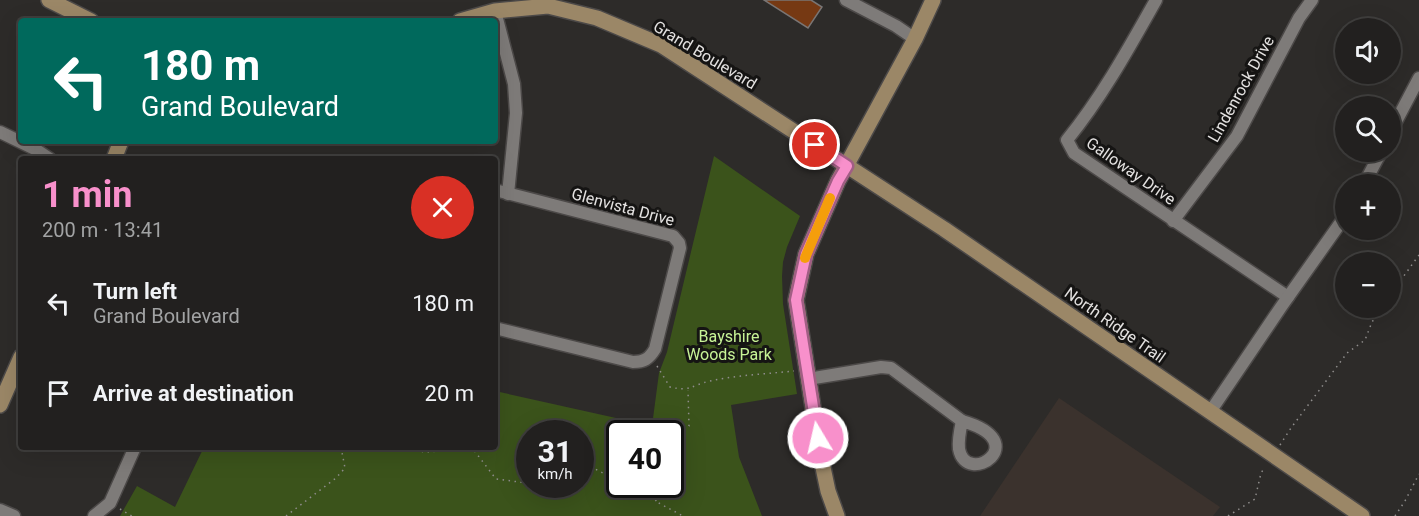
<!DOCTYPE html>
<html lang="en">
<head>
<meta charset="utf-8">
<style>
  :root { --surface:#22201f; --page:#2e2d2c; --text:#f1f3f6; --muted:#a2a3a4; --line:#3f3e3d; --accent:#f890cb }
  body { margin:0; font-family:Roboto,sans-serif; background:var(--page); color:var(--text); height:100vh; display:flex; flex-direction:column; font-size:22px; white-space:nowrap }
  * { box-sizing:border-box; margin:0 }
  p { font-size:20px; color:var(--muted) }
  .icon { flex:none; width:33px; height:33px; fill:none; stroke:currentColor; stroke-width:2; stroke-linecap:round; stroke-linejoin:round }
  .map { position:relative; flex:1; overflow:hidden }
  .sheet { position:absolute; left:18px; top:156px; width:480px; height:294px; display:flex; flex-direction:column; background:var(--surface); border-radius:6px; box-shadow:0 6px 24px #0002,0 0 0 2px var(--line) }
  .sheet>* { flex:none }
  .top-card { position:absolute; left:18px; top:18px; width:480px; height:126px; border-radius:6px; box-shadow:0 6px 24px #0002,0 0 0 2px var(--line); background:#00695c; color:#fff; overflow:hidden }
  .fabs { position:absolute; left:1335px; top:18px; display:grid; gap:12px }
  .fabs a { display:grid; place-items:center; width:66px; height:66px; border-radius:50%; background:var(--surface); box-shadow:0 6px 24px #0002,0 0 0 2px var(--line); font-size:30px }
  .speed { position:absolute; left:516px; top:420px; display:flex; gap:12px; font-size:30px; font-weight:700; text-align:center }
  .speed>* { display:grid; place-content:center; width:78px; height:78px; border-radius:50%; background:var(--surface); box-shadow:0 6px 24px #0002,0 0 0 2px var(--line); line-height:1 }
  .speed small { font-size:15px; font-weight:400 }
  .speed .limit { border:3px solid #111; border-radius:9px; background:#fff; color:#111 }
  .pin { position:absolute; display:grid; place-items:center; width:51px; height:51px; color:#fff; margin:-26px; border:3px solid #fff; border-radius:50%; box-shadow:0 2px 6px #0007 }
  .me { position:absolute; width:66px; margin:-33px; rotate:351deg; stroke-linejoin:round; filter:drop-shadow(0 0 4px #0008) }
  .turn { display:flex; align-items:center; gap:21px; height:126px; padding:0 24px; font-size:27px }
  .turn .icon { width:78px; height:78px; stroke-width:2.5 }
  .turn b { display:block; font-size:42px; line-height:51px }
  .round { display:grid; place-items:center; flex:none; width:63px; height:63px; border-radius:32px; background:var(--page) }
  .head { display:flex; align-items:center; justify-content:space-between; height:102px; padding:0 24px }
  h1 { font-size:36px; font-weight:700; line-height:45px; color:var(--accent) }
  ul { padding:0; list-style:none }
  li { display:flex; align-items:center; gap:18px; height:90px; padding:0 24px }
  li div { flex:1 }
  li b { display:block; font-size:22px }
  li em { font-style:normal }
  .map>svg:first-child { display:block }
  .built { fill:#3b322d }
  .green { fill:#3b531b; fill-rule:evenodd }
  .building { fill:#763913; stroke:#797574; stroke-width:1.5 }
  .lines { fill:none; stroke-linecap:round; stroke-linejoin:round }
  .street-casing { stroke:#4c4948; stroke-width:15 }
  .secondary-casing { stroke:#4c4948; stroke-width:18 }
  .path { stroke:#8f8d8c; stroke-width:1.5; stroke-dasharray:1.5 4.5; stroke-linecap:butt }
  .street { stroke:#7e7b79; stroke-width:12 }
  .secondary { stroke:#9b8767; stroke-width:15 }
  .route-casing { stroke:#a15e84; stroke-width:15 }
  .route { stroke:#f890cb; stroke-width:10 }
  .slow { stroke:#f59e0b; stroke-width:10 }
  .labels { text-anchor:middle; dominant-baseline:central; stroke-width:6; stroke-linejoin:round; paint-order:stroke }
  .street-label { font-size:16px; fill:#e4e2e1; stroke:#151413 }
  .park-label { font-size:16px; fill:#c7f396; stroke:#151413 }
</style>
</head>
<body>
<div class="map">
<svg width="1419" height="516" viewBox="0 0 1419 516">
  <rect width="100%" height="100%" fill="#2d2b29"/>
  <polygon class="built" points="1059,398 1220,507 1213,516 980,516"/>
  <path class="green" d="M714,156L800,216L787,247L783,262L782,276L783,304L797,394L731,405L739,457L762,516H120L137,486L175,507L204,447H495V391L652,426L659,373L667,352ZM530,434H580V484H530ZM620,434H670V484H620Z"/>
  <polygon class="building" points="764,0 811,0 822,7 808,28"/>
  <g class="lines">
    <defs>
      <g id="street">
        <polyline points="846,0 896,26 915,39"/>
        <path d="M1156,0C1129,48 1102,97 1067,140L1074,153L1288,297"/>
        <polyline points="495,11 514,84 516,113 508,194"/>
        <polyline points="0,132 35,149 50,159"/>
        <polyline points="1390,133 1419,78"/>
        <polyline points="1364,184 1381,152"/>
        <path d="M495,190L673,236L679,243L680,248L655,349C649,359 644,362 633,362L495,328"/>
        <polyline points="1173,221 1237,136 1299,18 1312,0"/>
        <polyline points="808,379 881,367 891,368 962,421"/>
        <polyline points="1210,412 1281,307 1346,215"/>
        <path d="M962,421C1036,442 966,488 959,449C958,440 960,430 962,421Z"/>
        <polyline points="0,510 14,516"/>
        <polyline points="94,516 110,503 135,447"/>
      </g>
      <g id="secondary">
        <polyline points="49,0 91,21"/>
        <polyline points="460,21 495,11 548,6 597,18 661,45 944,229 1362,516"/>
        <polyline points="114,159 121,141"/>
        <polyline points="0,405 21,357"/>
        <polyline points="837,516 828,491 821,458 796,300 806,254 838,181 915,39 933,0"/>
      </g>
    </defs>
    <use href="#street" class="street-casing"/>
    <use href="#secondary" class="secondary-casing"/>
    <g class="path">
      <polyline points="1390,295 1419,255"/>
      <path d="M657,366L670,387C690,392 692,385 710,381C737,375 766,374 794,371"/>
      <polyline points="670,441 689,426 688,390"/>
      <polyline points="1280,445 1291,428 1347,353 1365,340 1372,322 1382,308"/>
      <polyline points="398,447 425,452 473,449 496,479 527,483 530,482"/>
      <polyline points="580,461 620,482"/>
      <polyline points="670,476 676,487 655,501 683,516"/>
      <polyline points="624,484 654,501"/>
      <polyline points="120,509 132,516"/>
      <polyline points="286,516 336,478 345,468 341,447"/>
      <polyline points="1228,516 1255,499 1261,473 1265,467"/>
      <polyline points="1395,516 1405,501 1419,474"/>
    </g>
    <use href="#street" class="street"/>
    <use href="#secondary" class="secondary"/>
  </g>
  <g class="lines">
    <defs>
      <polyline id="route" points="815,145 847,166 838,181 806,254 796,300 818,438"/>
    </defs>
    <use href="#route" class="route-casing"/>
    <use href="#route" class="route"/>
    <polyline class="slow" points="805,258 830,198"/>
  </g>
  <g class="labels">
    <g class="street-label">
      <text transform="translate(705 55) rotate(31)">Grand Boulevard</text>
      <text transform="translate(1241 89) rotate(-61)">Lindenrock Drive</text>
      <text transform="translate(1131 171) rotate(35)">Galloway Drive</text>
      <text transform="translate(623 207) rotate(15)">Glenvista Drive</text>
      <text transform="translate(1115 325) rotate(35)">North Ridge Trail</text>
    </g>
    <g class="park-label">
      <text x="729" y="336">Bayshire<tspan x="729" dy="18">Woods Park</tspan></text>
    </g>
  </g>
</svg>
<div class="fabs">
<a><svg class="icon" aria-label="sound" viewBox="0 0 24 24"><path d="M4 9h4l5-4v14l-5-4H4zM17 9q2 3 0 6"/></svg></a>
<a><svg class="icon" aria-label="search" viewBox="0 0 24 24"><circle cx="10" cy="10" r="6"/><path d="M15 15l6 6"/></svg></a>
<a>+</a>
<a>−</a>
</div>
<div class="speed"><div>31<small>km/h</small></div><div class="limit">40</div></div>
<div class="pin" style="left:815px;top:145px;background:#d93025"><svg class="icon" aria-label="arrive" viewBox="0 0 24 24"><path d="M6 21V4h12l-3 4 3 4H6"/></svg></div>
<svg class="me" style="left:818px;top:438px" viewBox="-20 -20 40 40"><circle r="17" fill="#f890cb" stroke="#fff" stroke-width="3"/><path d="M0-11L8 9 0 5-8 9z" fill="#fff"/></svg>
<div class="top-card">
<div class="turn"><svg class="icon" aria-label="left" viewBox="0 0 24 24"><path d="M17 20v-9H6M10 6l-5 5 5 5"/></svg><div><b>180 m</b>Grand Boulevard</div></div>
</div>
<section class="sheet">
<div class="head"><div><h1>1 min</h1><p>200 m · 13:41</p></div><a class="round" style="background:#d93025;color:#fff"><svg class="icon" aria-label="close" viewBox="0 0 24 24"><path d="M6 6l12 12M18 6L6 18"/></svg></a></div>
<ul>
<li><svg class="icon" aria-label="left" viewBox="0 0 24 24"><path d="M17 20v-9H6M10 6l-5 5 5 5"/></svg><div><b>Turn left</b><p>Grand Boulevard</p></div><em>180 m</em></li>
<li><svg class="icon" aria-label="arrive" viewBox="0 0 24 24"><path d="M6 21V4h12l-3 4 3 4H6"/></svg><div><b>Arrive at destination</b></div><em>20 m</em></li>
</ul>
</section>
</div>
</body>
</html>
